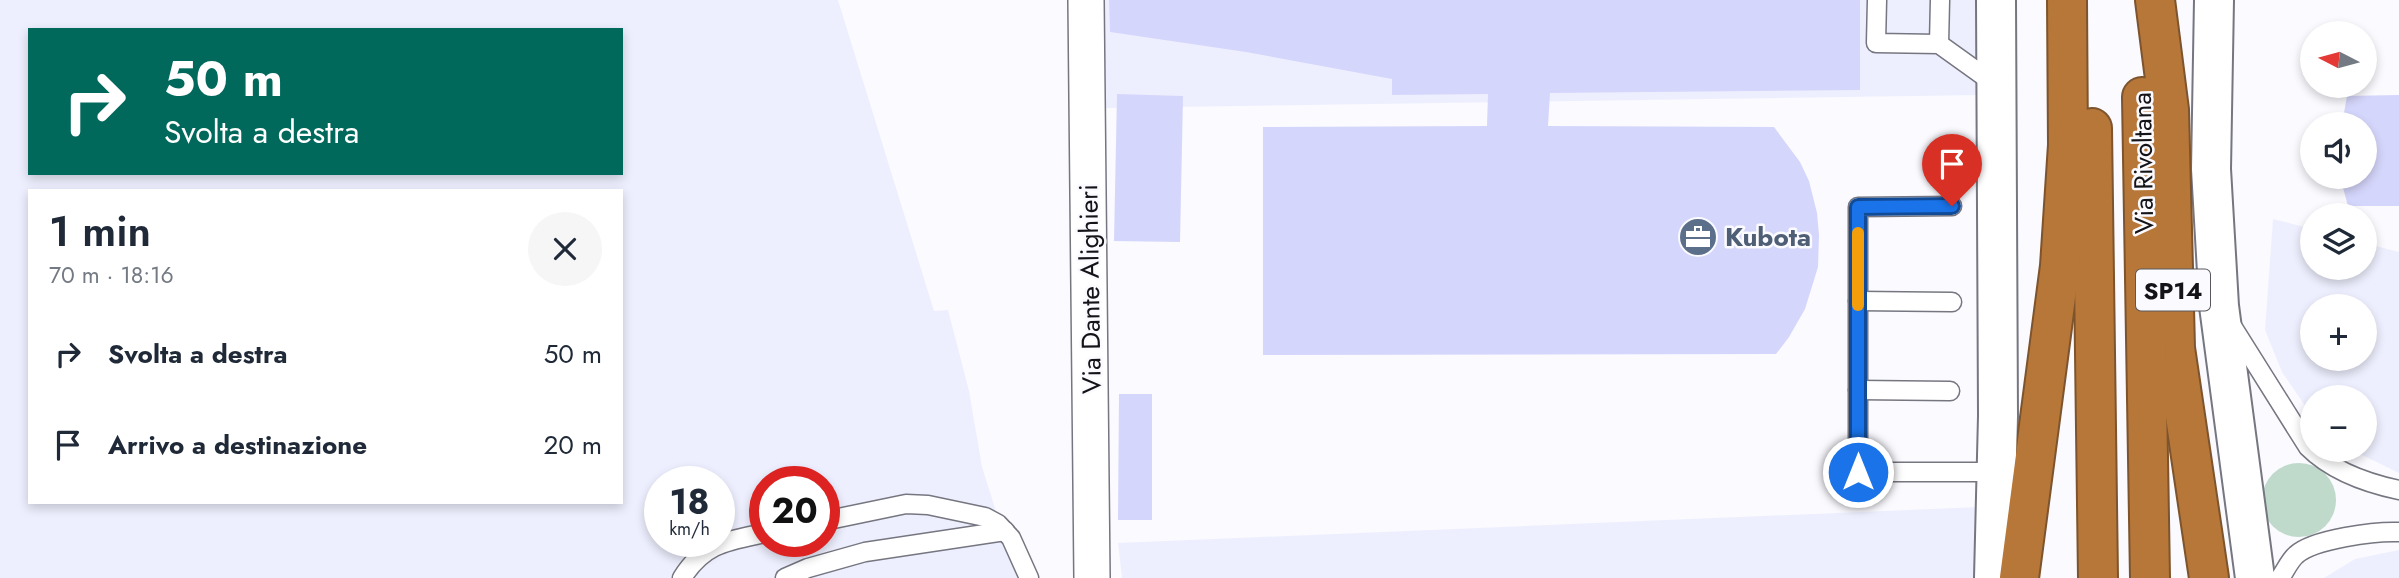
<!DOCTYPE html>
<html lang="it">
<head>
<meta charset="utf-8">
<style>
  :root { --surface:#fff; --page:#f6f6f7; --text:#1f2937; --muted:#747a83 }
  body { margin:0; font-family:Jost,sans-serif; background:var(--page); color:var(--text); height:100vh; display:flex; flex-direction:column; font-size:26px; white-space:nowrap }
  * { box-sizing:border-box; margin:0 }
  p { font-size:23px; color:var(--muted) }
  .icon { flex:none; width:38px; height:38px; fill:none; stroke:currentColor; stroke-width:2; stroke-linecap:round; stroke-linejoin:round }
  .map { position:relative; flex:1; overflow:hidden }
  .drawer { position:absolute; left:28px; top:189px; width:595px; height:315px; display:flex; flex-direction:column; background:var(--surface); border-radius:0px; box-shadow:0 4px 10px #0003 }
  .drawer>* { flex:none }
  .top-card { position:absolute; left:28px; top:28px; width:595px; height:147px; border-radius:0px; box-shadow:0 4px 10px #0003; background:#00695c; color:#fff; overflow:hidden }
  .needle { width:46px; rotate:276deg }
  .fabs { position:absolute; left:2300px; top:21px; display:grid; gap:14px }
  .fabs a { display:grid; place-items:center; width:77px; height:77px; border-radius:50%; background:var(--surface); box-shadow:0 4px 10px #0003; font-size:35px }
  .speed { position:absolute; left:644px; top:466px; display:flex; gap:14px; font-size:35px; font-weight:700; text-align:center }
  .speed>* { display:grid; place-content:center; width:91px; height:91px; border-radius:50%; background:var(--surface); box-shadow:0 4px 10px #0003; line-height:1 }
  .speed small { font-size:18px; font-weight:400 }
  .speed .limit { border:10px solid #d22; background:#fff; color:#111 }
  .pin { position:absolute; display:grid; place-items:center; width:60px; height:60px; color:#fff; margin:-72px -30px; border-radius:50% 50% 50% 0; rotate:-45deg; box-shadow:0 0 7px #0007 }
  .pin .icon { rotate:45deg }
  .me { position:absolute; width:77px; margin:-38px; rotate:0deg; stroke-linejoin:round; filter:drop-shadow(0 0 5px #0008) }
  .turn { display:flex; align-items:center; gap:24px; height:147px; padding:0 21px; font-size:32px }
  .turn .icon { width:91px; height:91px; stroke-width:2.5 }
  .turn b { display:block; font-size:49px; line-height:60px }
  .round { display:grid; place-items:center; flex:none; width:74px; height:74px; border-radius:37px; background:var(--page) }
  .overview { display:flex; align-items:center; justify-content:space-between; height:119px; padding:0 21px }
  h1 { font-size:42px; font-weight:600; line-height:52px }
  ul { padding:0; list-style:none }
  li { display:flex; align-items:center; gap:21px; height:91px; padding:0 21px }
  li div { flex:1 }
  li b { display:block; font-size:26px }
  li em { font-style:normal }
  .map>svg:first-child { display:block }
  .built { fill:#eeeffe; fill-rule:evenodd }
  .green { fill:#bfdacb }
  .building { fill:#d5d6fb }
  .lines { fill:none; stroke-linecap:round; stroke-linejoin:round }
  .lane-casing { stroke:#757680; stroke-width:21 }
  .street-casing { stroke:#757680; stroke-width:38 }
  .secondary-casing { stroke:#757680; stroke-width:42 }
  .highway-casing { stroke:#7d542d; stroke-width:42 }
  .lane { stroke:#fff; stroke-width:18 }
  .street { stroke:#fff; stroke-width:35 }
  .secondary { stroke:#fff; stroke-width:38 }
  .highway { stroke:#b67739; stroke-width:38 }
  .route-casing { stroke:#114b97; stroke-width:18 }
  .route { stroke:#1a73e8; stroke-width:12 }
  .slow { stroke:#f59e0b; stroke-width:12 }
  .labels { text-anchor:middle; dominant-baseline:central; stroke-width:5; stroke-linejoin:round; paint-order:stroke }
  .shield { fill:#fafaff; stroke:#59595d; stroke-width:2 }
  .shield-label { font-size:24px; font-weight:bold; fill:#141418 }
  .street-label { font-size:26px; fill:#141418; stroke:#fafaff }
  .service-label { font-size:26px; font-weight:bold; fill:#4e5e75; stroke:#fafaff; text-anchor:start }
</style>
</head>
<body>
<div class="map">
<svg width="2399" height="578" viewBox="0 0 2399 578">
  <rect width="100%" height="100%" fill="#fafaff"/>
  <g class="built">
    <path d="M0,0H838L934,311L948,310L969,391L982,467L1017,578H0ZM30,30H621V173H30ZM30,191H621V502H30ZM660,481H719V541H660ZM765,481H824V541H765Z"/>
    <polygon points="1089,0 1977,0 1980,95 1105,108"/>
    <path d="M2273,219L2312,229V268H2364V243L2399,252V473L2352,450H2364V397H2312V416L2282,372L2265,330ZM2312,306H2364V359H2312Z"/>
    <polygon points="2003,506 1995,578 1122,578 1118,543"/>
    <polygon points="2399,550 2399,578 2324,578 2355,559"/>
  </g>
  <circle class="green" cx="2299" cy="500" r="37"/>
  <g class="building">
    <polygon points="1109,0 1860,0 1860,90 1550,93 1548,126 1774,127 1800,162 1809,181 1817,213 1819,235 1818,267 1805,309 1789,337 1776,354 1263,355 1263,127 1487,126 1488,94 1392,95 1392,79 1246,52 1110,32"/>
    <polygon points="1117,94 1183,96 1180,242 1114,241"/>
    <polygon points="2399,95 2399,206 2348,206 2340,177 2364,177 2364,124 2342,124 2347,96"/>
    <polygon points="1119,394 1152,394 1152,520 1118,520"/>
  </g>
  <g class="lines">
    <defs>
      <g id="lane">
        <polyline points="1877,0 1876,43 1939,44 1985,77 1996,76"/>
        <polyline points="1939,44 1940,0"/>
        <polyline points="1952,206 1858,207 1858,472 1996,472"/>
        <polyline points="1858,301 1952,302"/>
        <path d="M2232,326L2308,447C2332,471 2366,483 2399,490"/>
        <polyline points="1858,390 1950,391"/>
        <polyline points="824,521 906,504 928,505 985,517 998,524 1011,538 1029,578"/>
        <path d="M682,578C704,543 727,541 765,533"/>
        <polyline points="785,578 808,568 865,552 1005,531"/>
        <path d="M2280,578C2285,571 2290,560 2296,555C2313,539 2376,531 2399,532"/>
      </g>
      <polyline id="street" points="1086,0 1092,578"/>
      <g id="secondary">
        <polyline points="2214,0 2211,169 2219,306 2255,578"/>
        <polyline points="1994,578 1998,416 1996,0"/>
      </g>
      <g id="highway">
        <polyline points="2155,0 2169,110 2175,348 2209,578"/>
        <polyline points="2142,97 2150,578"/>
        <polyline points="2092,128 2098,578"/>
        <polyline points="2019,578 2060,266 2068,145 2067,0"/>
      </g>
    </defs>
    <use href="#lane" class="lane-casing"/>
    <use href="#street" class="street-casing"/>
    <use href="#secondary" class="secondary-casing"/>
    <use href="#highway" class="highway-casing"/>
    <use href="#lane" class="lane"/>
    <use href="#street" class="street"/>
    <use href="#secondary" class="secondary"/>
    <use href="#highway" class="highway"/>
  </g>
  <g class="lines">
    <defs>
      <polyline id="route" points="1858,472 1858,207 1952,206"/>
    </defs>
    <use href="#route" class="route-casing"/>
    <use href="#route" class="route"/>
    <polyline class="slow" points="1858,233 1858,305"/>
  </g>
  <defs>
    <symbol id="office-disc" viewBox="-11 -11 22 22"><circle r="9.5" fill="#5c6f8a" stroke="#fafaff"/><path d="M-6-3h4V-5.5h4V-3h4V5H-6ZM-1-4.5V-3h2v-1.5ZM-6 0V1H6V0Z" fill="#fff"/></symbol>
  </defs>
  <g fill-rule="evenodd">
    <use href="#office-disc" x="1676" y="215" width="44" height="44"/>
  </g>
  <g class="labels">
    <rect class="shield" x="2136" y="269.5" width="74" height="41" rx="5"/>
    <g class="shield-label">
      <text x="2173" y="290">SP14</text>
    </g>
    <g class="street-label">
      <text transform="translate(2143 163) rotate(-91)">Via Rivoltana</text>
      <text transform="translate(1090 289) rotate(-91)">Via Dante Alighieri</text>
    </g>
    <g class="service-label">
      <text x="1725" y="237">Kubota</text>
    </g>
  </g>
</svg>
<div class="fabs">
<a><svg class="needle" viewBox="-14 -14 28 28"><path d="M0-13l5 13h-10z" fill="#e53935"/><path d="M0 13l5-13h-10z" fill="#747a83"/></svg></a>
<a><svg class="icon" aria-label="sound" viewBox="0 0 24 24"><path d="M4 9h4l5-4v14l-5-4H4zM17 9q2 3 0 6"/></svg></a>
<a><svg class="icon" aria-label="layers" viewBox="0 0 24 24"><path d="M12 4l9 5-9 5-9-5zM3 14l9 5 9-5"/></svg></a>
<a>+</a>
<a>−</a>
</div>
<div class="speed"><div>18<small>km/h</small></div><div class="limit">20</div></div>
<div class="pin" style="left:1952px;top:206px;background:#d93025"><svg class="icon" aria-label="arrive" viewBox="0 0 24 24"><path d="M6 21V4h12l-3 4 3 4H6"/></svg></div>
<svg class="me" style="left:1858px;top:472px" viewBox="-20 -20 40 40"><circle r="17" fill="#1a73e8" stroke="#fff" stroke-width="3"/><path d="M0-11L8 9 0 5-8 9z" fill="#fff"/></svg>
<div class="top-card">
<div class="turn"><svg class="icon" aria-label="right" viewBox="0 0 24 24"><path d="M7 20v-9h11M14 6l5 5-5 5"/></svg><div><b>50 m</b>Svolta a destra</div></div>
</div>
<section class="drawer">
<div class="overview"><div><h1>1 min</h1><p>70 m · 18:16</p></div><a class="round"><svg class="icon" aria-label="close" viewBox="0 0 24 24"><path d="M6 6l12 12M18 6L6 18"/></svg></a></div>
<ul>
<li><svg class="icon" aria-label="right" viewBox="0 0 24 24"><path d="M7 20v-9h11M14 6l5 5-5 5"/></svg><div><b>Svolta a destra</b></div><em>50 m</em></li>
<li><svg class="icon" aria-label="arrive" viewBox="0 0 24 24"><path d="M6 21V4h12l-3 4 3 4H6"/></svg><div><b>Arrivo a destinazione</b></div><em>20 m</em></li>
</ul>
</section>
</div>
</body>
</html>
